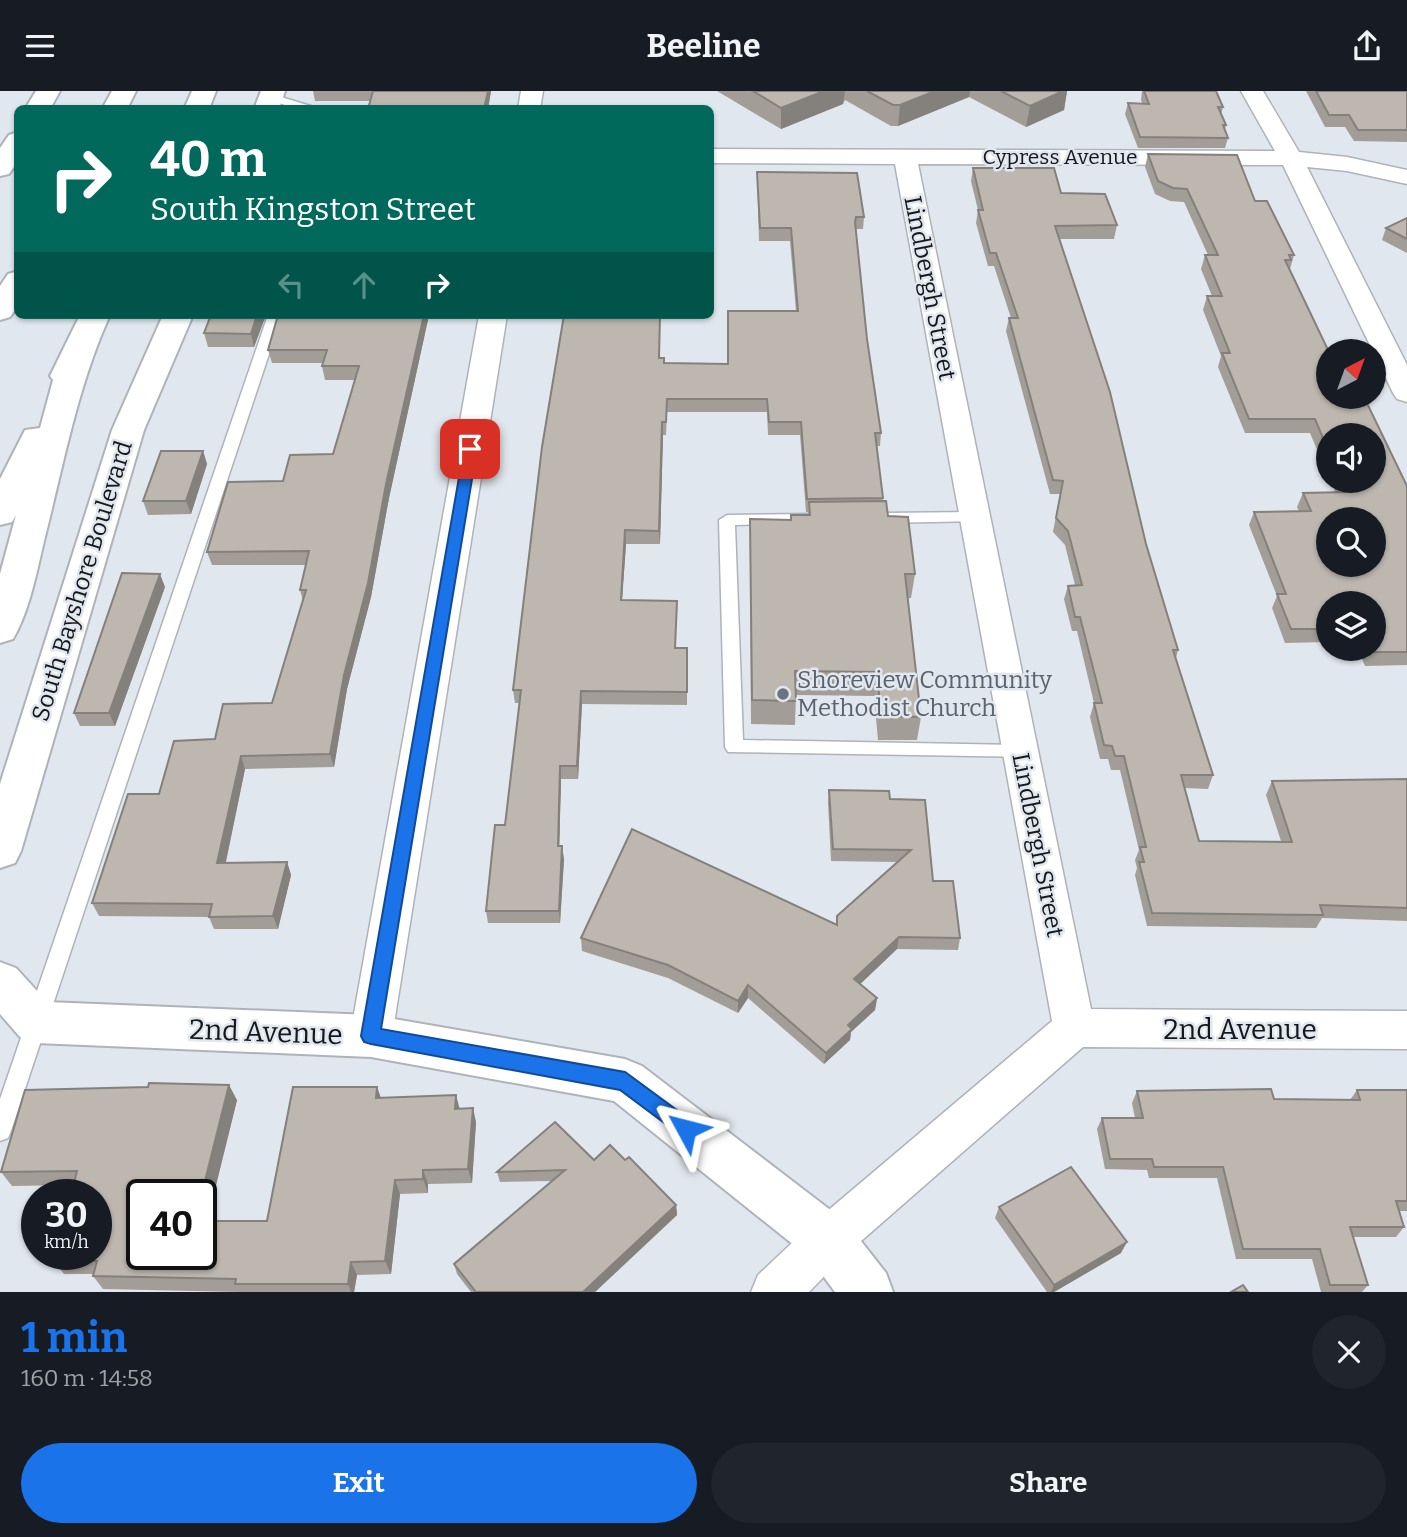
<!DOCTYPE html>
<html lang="en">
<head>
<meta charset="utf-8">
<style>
  :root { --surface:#171b24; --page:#20242c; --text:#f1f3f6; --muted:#9ea1a6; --accent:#1a73e8 }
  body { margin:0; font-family:Bitter,serif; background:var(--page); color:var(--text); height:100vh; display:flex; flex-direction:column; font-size:26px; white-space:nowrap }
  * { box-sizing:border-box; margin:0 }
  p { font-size:23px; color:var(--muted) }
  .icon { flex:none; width:38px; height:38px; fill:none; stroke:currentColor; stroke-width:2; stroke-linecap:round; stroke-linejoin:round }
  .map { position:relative; height:1201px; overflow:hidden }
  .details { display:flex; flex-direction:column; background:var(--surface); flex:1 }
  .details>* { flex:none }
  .hud { position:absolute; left:14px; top:14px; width:700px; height:214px; border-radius:10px; box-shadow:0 2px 5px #0004; background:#00695c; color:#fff; overflow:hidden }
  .needle { width:46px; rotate:41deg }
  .tools { position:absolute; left:1316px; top:248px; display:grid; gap:14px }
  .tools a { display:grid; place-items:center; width:70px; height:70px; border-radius:50%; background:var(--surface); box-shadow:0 2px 5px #0004; font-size:35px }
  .speed { position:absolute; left:21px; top:1088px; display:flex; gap:14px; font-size:35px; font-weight:700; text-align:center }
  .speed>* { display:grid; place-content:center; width:91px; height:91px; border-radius:50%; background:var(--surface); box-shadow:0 2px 5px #0004; line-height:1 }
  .speed small { font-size:18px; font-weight:400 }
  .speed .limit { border:4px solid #111; border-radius:10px; background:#fff; color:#111 }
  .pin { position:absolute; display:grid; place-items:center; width:60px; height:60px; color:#fff; margin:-30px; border-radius:14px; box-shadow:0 4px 10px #0006 }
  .me { position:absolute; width:77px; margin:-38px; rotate:308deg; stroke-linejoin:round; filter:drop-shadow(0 0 5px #0008) }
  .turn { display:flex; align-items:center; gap:24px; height:147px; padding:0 21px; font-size:32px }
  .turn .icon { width:91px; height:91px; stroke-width:2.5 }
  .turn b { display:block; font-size:49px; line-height:60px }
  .lanes { display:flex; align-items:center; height:66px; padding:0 21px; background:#0003; justify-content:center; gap:35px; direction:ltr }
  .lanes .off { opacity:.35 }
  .round { display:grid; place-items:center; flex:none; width:74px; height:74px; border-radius:37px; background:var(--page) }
  .overview { display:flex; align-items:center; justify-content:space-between; height:119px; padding:0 21px }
  h1 { font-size:42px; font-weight:700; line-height:52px; color:var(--accent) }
  .action { display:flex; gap:14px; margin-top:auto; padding:14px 21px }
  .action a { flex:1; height:80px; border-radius:42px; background:var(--accent); color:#fff; font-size:28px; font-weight:700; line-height:80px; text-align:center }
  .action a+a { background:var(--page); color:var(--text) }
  header { display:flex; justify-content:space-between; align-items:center; height:91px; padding:0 21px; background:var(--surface); font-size:32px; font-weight:700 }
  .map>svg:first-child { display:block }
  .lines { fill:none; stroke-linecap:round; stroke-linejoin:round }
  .lane-casing { stroke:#adb3b9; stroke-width:3 }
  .street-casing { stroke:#adb3b9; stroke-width:3 }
  .secondary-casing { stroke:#adb3b9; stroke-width:4 }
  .highway-casing { stroke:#adb3b9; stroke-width:4 }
  .lane { fill:#fff; fill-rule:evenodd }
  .street { fill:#fff; fill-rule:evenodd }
  .secondary { fill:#fff; fill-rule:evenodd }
  .highway { fill:#fff; fill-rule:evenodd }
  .wall { fill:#a39d97 }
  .shaded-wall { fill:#84807b }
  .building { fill:#bdb7b0; stroke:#84807b; stroke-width:2; fill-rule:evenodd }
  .route { fill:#1a73e8; stroke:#114b97; stroke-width:2 }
  .worship-dot { fill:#6b7280; stroke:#e1e7ee; stroke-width:2.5 }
  .labels { text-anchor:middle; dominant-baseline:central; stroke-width:5; stroke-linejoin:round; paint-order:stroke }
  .far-street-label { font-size:21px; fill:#15171a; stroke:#e1e7ee }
  .street-label { font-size:24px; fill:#15171a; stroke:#e1e7ee }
  .worship-label { font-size:24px; fill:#5b616d; stroke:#e1e7ee; text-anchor:start }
  .near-street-label { font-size:28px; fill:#15171a; stroke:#e1e7ee }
</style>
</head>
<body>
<header><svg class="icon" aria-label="menu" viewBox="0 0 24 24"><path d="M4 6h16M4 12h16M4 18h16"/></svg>Beeline<svg class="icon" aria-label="share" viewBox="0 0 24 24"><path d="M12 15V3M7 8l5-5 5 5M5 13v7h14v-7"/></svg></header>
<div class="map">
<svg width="1407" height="1201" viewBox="0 0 1407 1201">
  <rect width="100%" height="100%" fill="#e1e7ee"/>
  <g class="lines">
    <defs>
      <g id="lane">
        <polygon points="271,3 314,16 315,18 297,18 267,8 267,4"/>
        <polygon points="268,224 282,224 11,1040 8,1047 0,1050 0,1008"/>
        <polygon points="975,421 983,426 981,430 884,432 876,427 884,422"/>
        <polygon points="814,423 820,424 822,428 820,432 735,434 743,649 1021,654 1027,656 1030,661 1027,666 728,661 725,656 719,429 727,424"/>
      </g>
      <g id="street">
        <polygon points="521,0 543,0 540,18 518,18"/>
        <polygon points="1241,0 1263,0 1299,61 1347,66 1407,79 1407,93 1347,80 1307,76 1407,274 1407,311 1397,308 1393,302 1283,74 918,73 1091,918 1407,920 1407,958 1083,956 844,1165 809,1201 751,1201 758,1184 812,1133 1052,930 895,73 710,72 710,58 1275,60"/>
        <polygon points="479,224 507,224 392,945 386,958 371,964 356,958 350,945"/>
      </g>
      <g id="secondary">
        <polygon points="36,0 60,0 50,18 25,18"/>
        <polygon points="261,0 285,0 279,18 254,18"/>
        <polygon points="18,41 18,70 9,83 0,85 0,57 9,44"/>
        <polygon points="163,224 193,224 144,339 21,760 15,772 0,777 0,693 112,339"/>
        <polygon points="0,871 16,877 47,911 371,924 625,968 642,975 846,1131 886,1182 893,1201 835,1201 810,1167 614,1010 371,966 36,952 20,946 0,923"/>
      </g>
      <g id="highway">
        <polygon points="112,0 136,0 127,18 102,18"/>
        <polygon points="192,0 216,0 209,18 184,18"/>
        <polygon points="18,180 18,215 10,226 0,229 0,195 8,183"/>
        <path d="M80,224H110C78,294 64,371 45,446C37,479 30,519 13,548L0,552V483L16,424L12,431L0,434V388L25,339L40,337L53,289L50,285Z"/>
      </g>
    </defs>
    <use href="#lane" class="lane-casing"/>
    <use href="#street" class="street-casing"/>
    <use href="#secondary" class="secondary-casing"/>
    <use href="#highway" class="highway-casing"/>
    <use href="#lane" class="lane"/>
    <use href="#street" class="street"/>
    <use href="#secondary" class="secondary"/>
    <use href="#highway" class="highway"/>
  </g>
  <g class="wall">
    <polygon points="313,0 491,0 488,18 368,18 370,10 315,10"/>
    <polygon points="717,0 1067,0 1064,19 1026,36 969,6 898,35 891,35 845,9 843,13 781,38"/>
    <polygon points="1142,0 1216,0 1223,16 1221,24 1226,34 1225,38 1228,47 1225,57 1138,57 1125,23 1128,12 1142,12 1141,9"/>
    <polygon points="1306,0 1407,0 1407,51 1354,50 1345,36 1325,36"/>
    <polygon points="1148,63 1255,110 1294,164 1290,178 1328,261 1407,395 1407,574 1365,575 1358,558 1374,558 1374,513 1328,513 1328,551 1285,552 1272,517 1277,505 1249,434 1254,421 1299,420 1297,416 1303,402 1335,401 1331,390 1374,390 1328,345 1328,385 1310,342 1245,342 1218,276 1221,265 1203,219 1207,205 1212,205 1201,178 1205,164 1208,164 1184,111 1170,110 1155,103 1145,76"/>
    <polygon points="973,77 1061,102 1117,134 1114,148 1059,148 1146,453 1178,559 1176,567 1213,684 1208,698 1185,697 1199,750 1281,750 1266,704 1272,690 1407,688 1407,830 1322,827 1316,837 1147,835 1135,784 1137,777 1135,769 1139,759 1120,679 1111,679 1108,668 1100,668 1090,626 1094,612 1077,540 1072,540 1064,508 1068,495 1075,494 1065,454 1053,441 1060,403 1050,403 1006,240 1009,227 1011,227 994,175 988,175 976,132 978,119 971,90"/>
    <polygon points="757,81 864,126 863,138 856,138 867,248 881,342 880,355 877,355 883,410 888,425 915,483 911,507 908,507 921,626 917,649 878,649 874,605 796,604 795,634 751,633 750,453 750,428 790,429 808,424 808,421 806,421 800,344 768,344 767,321 667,321 666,344 663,344 660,453 626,453 622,509 677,510 675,557 687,557 687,614 582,613 578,688 561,688 559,755 564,768 560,832 488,832 486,820 505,734 520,612 515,612 513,599 660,224 659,267 664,272 728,273 796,220 790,150 759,150"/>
    <polygon points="1407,127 1407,162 1382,149 1386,137"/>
    <polygon points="266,224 254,256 208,256 204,242"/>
    <polygon points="429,224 389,407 371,506 347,598 334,676 245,678 226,771 287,771 291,784 278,838 214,838 209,826 99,825 92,812 159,703 215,648 272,612 303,510 300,499 306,474 212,474 207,461 283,390 333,363 355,289 325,289 322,275 323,272 272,272 268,259"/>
    <polygon points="203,360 207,373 191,423 148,424 143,410"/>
    <polygon points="165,496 115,635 80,635 74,622"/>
    <polygon points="829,699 890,708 933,790 960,847 958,859 897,858 860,893 877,907 875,919 851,941 850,949 824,973 748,907 738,922 668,887 582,860 581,847 836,833 837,825 897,771 831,770 828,712"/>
    <polygon points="377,996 381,1007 459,1017 476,1031 472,1092 428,1093 428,1102 400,1103 391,1183 357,1184 354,1201 239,1201 103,1198 93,1185 93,1183 64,1183 54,1170 74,1094 12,1095 1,1081 237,1009 207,1130 267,1130"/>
    <polygon points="1357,999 1407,999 1407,1120 1399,1120 1404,1136 1396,1146 1353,1146 1368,1194 1362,1201 1321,1201 1312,1168 1236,1168 1217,1087 1149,1087 1147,1079 1105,1078 1097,1038 1102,1027 1135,1027 1132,1012 1137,1000 1274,1008 1350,1009"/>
    <polygon points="594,1069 625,1069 676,1114 677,1124 595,1201 471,1201 457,1183 454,1173 552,1090 500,1091 497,1081"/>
    <polygon points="999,1116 1121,1162 1054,1201 1047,1201 995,1127"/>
  </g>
  <g class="shaded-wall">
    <polygon points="488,0 491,0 488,18 484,18"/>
    <polygon points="824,0 845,0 843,13 781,38 781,17"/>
    <polygon points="935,0 970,0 969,6 898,35 900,14"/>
    <polygon points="1063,0 1067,0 1064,19 1026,36 1030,15"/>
    <polygon points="257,224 266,224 254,256 251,243"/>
    <polygon points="424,224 429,224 389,407 371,506 347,598 334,676 330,663 344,584"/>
    <polygon points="662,331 663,344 660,453 659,440"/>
    <polygon points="203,360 207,373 191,423 186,410"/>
    <polygon points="625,439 626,453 621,523 621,509"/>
    <polygon points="160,483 165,496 115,635 109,622"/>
    <polygon points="581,600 582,613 578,688 577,675"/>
    <polygon points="241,665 245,678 223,784 217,772"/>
    <polygon points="560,675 561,688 559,768 558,755"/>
    <polygon points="562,755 564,768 560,832 559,820"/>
    <polygon points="287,771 291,784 278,838 273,825"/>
    <polygon points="899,846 897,858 853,900 854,888"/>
    <polygon points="748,894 748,907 738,922 738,910"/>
    <polygon points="877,907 875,919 851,941 850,949 824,973 826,962 848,934"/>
    <polygon points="229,994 237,1009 204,1143 201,1139 201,1106"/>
    <polygon points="377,996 382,1011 376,1007"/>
    <polygon points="456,1004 460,1019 455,1018"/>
    <polygon points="473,1017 476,1031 472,1092 468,1078"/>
    <polygon points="423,1079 428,1093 428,1102 423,1088"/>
    <polygon points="395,1089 400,1103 391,1183 385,1170"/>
    <polygon points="676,1114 677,1124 595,1201 583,1201"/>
    <polygon points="1127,1151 1121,1162 1054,1201 1051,1201 1054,1194"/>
    <polygon points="351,1171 357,1184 354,1201 351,1201 348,1193"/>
  </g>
  <g class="building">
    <polygon points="373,0 488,0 484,18 368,18"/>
    <polygon points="753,0 824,0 781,17"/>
    <polygon points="867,0 935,0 900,14 893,14"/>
    <polygon points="1001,0 1063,0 1030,15"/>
    <polygon points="1144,0 1216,0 1223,16 1218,16 1226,34 1223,34 1228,47 1140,46 1128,12 1149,13"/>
    <polygon points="1316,0 1407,0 1407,39 1358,39 1349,24 1329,24"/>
    <path d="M1148,63L1237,64L1255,110H1267L1294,164H1289L1291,169H1285L1329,261H1328V306H1364L1407,395V561H1371L1370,558H1374V513H1328V538H1291L1277,503H1286L1254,421L1311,420L1303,402L1347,401L1342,390H1374V345H1328V359L1315,328H1249L1222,262H1230L1207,205H1222L1205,164H1218L1187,98L1173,97L1158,90ZM1328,429H1374V474H1328Z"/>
    <polygon points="973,77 1054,77 1061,102 1105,103 1117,134 1055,135 1110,301 1146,453 1178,559 1173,559 1213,684 1181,684 1199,750 1292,751 1272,690 1407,688 1407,817 1320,814 1323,824 1152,822 1139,771 1144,771 1140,756 1146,756 1124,665 1115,665 1112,655 1104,654 1094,612 1102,612 1080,526 1075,526 1068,495 1082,494 1068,440 1056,427 1063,390 1053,389 1009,227 1018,227 996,162 990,162 978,119 983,119"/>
    <polygon points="757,81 857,82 864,126 856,126 855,131 867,248 881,342 875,342 883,407 807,408 801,331 769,331 767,308 667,308 666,331 662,331 659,440 625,439 621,509 677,510 675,557 687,557 687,601 581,600 577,675 560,675 558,755 562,755 559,820 486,820 495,734 505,734 521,599 513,599 542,356 564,224 660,224 659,267 664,267 664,272 728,273 728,220 798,220 791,137 760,137"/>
    <polygon points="1407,127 1407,148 1386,137"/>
    <polygon points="211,224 257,224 251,243 204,242"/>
    <polygon points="278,224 424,224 386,393 368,492 344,584 330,663 241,665 217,772 287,771 273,825 209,826 212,813 92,812 128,703 159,703 174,650 215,648 223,613 272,612 306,499 300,499 309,460 207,461 228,391 283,390 290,364 333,363 359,275 322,275 327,259 268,259"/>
    <polygon points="161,360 203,360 186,410 143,410"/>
    <polygon points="886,410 888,425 908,426 915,483 905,483 921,626 881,625 877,581 795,580 796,610 752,609 750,428 791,429 791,424 810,424 809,411"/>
    <polygon points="122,482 160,483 109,622 74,622"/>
    <polygon points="829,699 889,700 890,708 925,709 933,790 953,790 960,847 899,846 854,888 877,907 848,934 852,938 826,962 748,894 738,910 668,874 581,847 632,738 837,834 837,825 911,759 833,758"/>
    <polygon points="149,992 229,994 201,1106 201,1104 142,1104 142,1164 201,1164 201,1130 267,1130 293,996 377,996 376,1007 456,1004 455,1018 473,1017 468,1078 423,1079 423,1088 395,1089 385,1170 351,1171 348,1193 235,1193 236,1188 93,1185 97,1170 54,1170 55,1164 96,1164 96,1104 71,1104 77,1080 1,1081 25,999 148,996"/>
    <polygon points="1271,998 1274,1008 1360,1009 1357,999 1407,999 1407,1110 1396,1110 1404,1136 1350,1136 1368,1194 1330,1194 1320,1158 1243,1158 1223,1076 1154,1076 1152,1068 1110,1068 1102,1027 1143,1027 1137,1000"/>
    <polygon points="555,1031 594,1069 610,1054 625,1069 629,1066 676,1114 583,1201 476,1201 454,1173 565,1079 497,1081"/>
    <polygon points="1071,1076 1127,1151 1054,1194 999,1116"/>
    <polygon points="1243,1194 1248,1201 1231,1201"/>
  </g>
  <polygon class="route" points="470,353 477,358 381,938 625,981 693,1031 696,1038 693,1045 686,1048 620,999 371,953 364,951 361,945 464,358"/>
  <circle class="worship-dot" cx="783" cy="603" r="7"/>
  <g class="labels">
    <g class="far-street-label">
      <text x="1060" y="66">Cypress Avenue</text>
    </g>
    <g class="street-label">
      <text transform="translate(930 197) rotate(79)">Lindbergh Street</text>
      <text transform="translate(82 490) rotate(-73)">South Bayshore Boulevard</text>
      <text transform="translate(1038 754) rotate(79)">Lindbergh Street</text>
    </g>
    <g class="worship-label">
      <text x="797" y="589">Shoreview Community<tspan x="797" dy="28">Methodist Church</tspan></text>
    </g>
    <g class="near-street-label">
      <text x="1240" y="938">2nd Avenue</text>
      <text transform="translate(266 941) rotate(2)">2nd Avenue</text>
    </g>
  </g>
</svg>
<div class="tools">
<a><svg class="needle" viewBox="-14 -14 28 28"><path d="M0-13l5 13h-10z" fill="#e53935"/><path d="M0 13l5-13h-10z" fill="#9ea1a6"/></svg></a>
<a><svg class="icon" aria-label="sound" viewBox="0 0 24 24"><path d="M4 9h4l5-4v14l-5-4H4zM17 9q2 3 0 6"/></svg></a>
<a><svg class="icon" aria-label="search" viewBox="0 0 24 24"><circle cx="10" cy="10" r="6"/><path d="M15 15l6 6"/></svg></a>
<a><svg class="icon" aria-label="layers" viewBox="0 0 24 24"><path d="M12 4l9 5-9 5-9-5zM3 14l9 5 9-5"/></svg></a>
</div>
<div class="speed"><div>30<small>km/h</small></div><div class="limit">40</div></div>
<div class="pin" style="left:470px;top:358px;background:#d93025"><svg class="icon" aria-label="arrive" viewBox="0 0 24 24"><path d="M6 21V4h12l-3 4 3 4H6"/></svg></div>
<svg class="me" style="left:686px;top:1038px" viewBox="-20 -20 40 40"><path d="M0-17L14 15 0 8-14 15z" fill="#1a73e8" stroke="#fff" stroke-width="4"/></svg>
<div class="hud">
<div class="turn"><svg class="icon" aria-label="right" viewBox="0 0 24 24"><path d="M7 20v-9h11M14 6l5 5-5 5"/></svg><div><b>40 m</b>South Kingston Street</div></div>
<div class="lanes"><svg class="icon off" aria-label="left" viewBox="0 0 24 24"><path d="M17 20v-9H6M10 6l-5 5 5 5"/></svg><svg class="icon off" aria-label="ahead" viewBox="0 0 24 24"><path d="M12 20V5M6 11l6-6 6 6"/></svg><svg class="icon" aria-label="right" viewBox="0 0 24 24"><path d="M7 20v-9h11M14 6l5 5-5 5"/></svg></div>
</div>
</div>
<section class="details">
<div class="overview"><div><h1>1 min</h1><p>160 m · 14:58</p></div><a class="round"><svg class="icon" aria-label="close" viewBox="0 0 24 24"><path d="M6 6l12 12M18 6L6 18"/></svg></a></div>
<div class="action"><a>Exit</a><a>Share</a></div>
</section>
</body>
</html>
